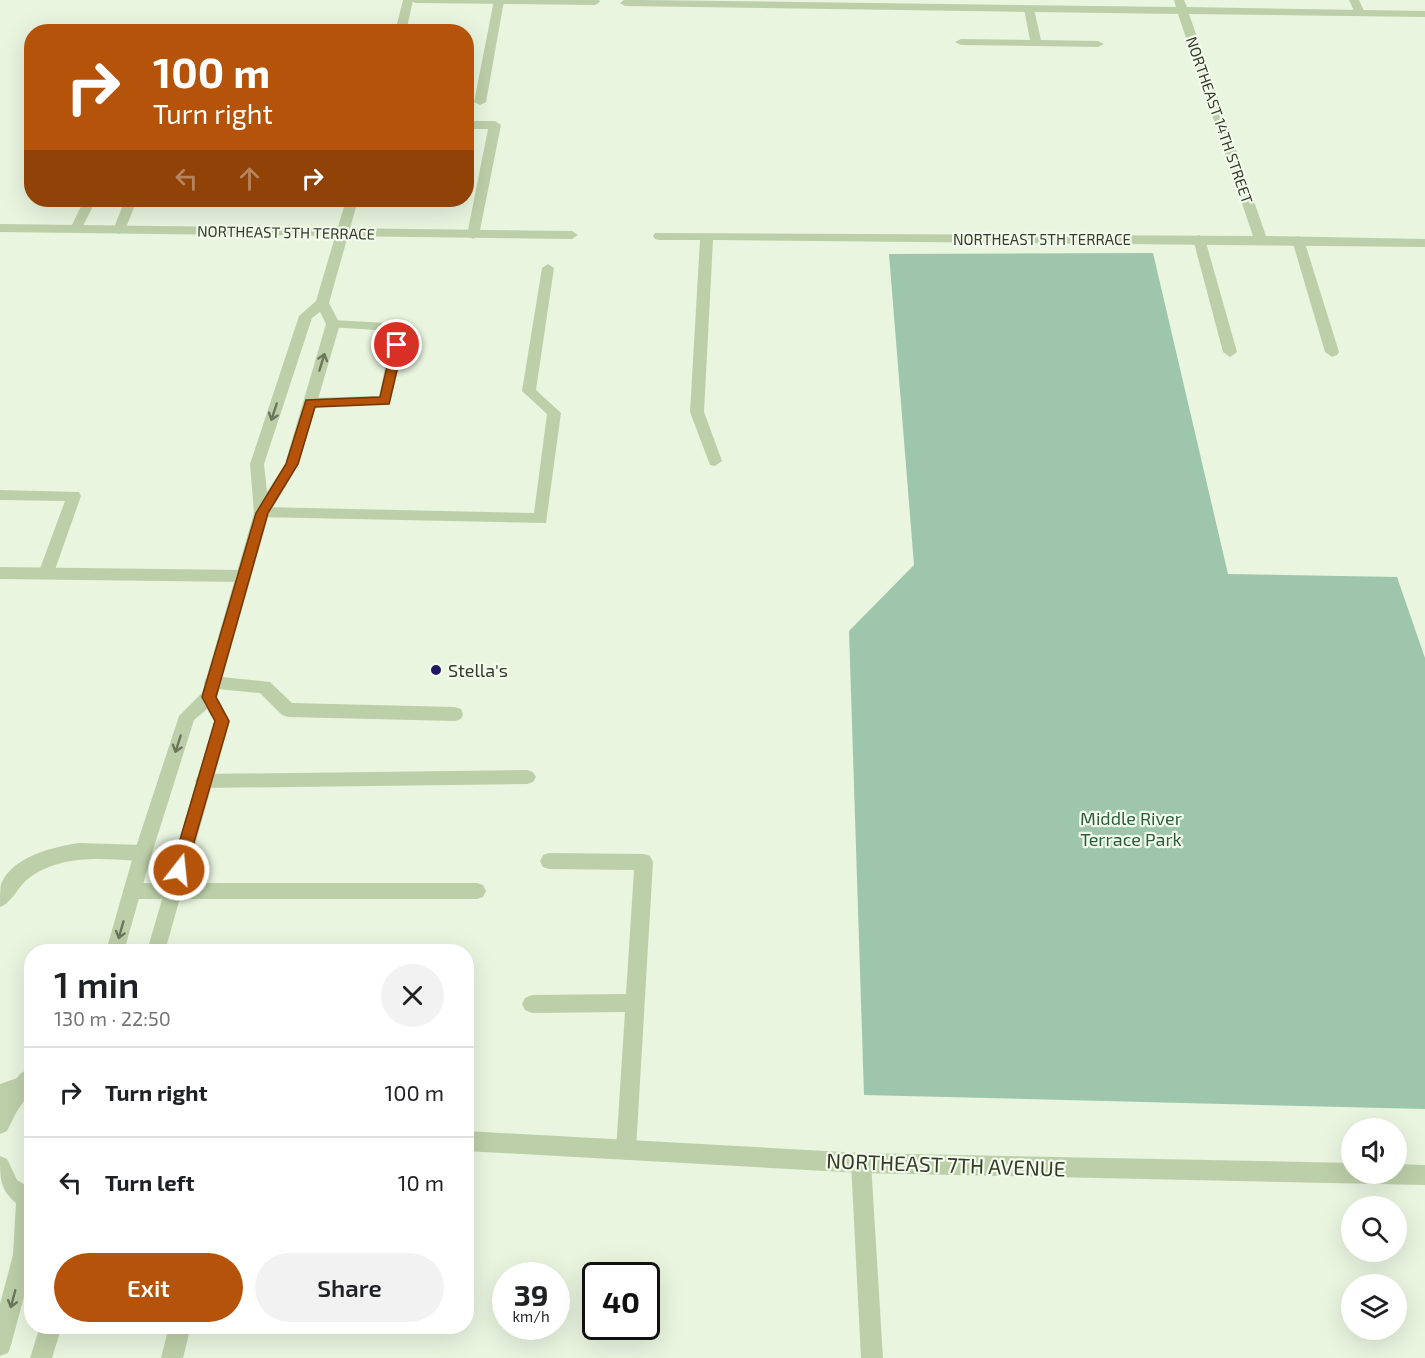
<!DOCTYPE html>
<html lang="en">
<head>
<meta charset="utf-8">
<style>
  :root { --surface:#fff; --page:#f2f2f2; --text:#202124; --muted:#757577; --line:#e0e0e0; --accent:#b45309 }
  body { margin:0; font-family:"Exo 2",sans-serif; background:var(--page); color:var(--text); height:100vh; display:flex; flex-direction:column; font-size:22px; white-space:nowrap }
  * { box-sizing:border-box; margin:0 }
  p { font-size:20px; color:var(--muted) }
  .icon { flex:none; width:33px; height:33px; fill:none; stroke:currentColor; stroke-width:2; stroke-linecap:round; stroke-linejoin:round }
  .map { position:relative; flex:1; overflow:hidden }
  .sheet { position:absolute; left:24px; top:944px; width:450px; height:390px; display:flex; flex-direction:column; background:var(--surface); border-radius:24px; box-shadow:0 6px 24px #0002 }
  .sheet>* { flex:none }
  .guide { position:absolute; left:24px; top:24px; width:450px; height:183px; border-radius:24px; box-shadow:0 6px 24px #0002; background:#b45309; color:#fff; overflow:hidden }
  .tools { position:absolute; left:1341px; top:1118px; display:grid; gap:12px }
  .tools a { display:grid; place-items:center; width:66px; height:66px; border-radius:50%; background:var(--surface); box-shadow:0 6px 24px #0002; font-size:30px }
  .speed { position:absolute; left:492px; top:1262px; display:flex; gap:12px; font-size:30px; font-weight:700; text-align:center }
  .speed>* { display:grid; place-content:center; width:78px; height:78px; border-radius:50%; background:var(--surface); box-shadow:0 6px 24px #0002; line-height:1 }
  .speed small { font-size:15px; font-weight:400 }
  .speed .limit { border:3px solid #111; border-radius:9px; background:#fff; color:#111 }
  .pin { position:absolute; display:grid; place-items:center; width:51px; height:51px; color:#fff; margin:-26px; border:3px solid #fff; border-radius:50%; box-shadow:0 2px 6px #0007 }
  .me { position:absolute; width:66px; margin:-33px; rotate:16deg; stroke-linejoin:round; filter:drop-shadow(0 0 4px #0008) }
  .turn { display:flex; align-items:center; gap:21px; height:126px; padding:0 30px; font-size:27px }
  .turn .icon { width:78px; height:78px; stroke-width:2.5 }
  .turn b { display:block; font-size:42px; line-height:51px }
  .lanes { display:flex; align-items:center; height:57px; padding:0 30px; background:#0003; justify-content:center; gap:30px; direction:ltr }
  .lanes .off { opacity:.35 }
  .round { display:grid; place-items:center; flex:none; width:63px; height:63px; border-radius:32px; background:var(--page) }
  .headline { display:flex; align-items:center; justify-content:space-between; height:102px; padding:0 30px }
  h1 { font-size:36px; font-weight:600; line-height:45px }
  .button { display:flex; gap:12px; margin-top:auto; padding:12px 30px }
  .button a { flex:1; height:69px; border-radius:36px; background:var(--accent); color:#fff; font-size:24px; font-weight:600; line-height:69px; text-align:center }
  .button a+a { background:var(--page); color:var(--text) }
  ul { padding:0; list-style:none }
  li { display:flex; align-items:center; gap:18px; height:90px; padding:0 30px; border-top:2px solid var(--line) }
  li div { flex:1 }
  li b { display:block; font-size:22px }
  li em { font-style:normal }
  .map>svg:first-child { display:block }
  .green { fill:#9dc6ac }
  .lines { fill:none; stroke-linecap:round; stroke-linejoin:round }
  .service { fill:#bdcfa9; fill-rule:evenodd }
  .minor { fill:#bdcfa9; fill-rule:evenodd }
  .tertiary { fill:#bdcfa9; fill-rule:evenodd }
  .oneway { stroke:#6b775d }
  .route { fill:#b45309; stroke:#753606; stroke-width:1.5 }
  .poi-dot { fill:#211a62; stroke:#f3fcec; stroke-width:2 }
  .labels { text-anchor:middle; dominant-baseline:central; stroke-width:4.5; stroke-linejoin:round; paint-order:stroke }
  .far-street-label { font-size:15px; fill:#353c2a; stroke:#f3fcec }
  .poi-label { font-size:18px; fill:#353c2a; stroke:#f3fcec; text-anchor:start }
  .park-label { font-size:18px; fill:#2a5d3f; stroke:#f3fcec }
  .near-street-label { font-size:21px; fill:#353c2a; stroke:#f3fcec }
</style>
</head>
<body>
<div class="map">
<svg width="1425" height="1358" viewBox="0 0 1425 1358">
  <rect width="100%" height="100%" fill="#e9f5df"/>
  <polygon class="green" points="1153,253 1228,574 1397,577 1425,658 1425,1109 864,1095 849,631 914,565 889,254"/>
  <g class="lines">
    <g class="service">
      <polygon points="494,0 504,1 486,102 480,105 474,102"/>
      <polygon points="1349,0 1359,0 1365,13 1364,15 1356,15"/>
      <polygon points="1029,6 1034,9 1041,40 1098,41 1104,44 1098,47 961,45 955,42 961,39 1030,40 1024,9"/>
      <polygon points="466,121 495,121 501,125 479,235 473,239 467,235 488,129 466,129"/>
      <polygon points="84,200 96,200 80,232 72,232 70,229"/>
      <polygon points="125,200 137,200 125,230 119,234 113,230"/>
      <polygon points="1199,235 1205,239 1237,352 1230,357 1223,352 1193,239"/>
      <polygon points="1298,236 1304,240 1339,352 1337,355 1332,357 1325,352 1292,240"/>
      <polygon points="548,264 554,268 536,390 561,413 546,523 257,517 254,513 257,509 262,507 534,513 547,414 522,391 542,268"/>
      <polygon points="333,320 406,324 408,327 390,404 305,406 303,403 305,400 310,398 379,396 393,331 328,327 326,324 328,321"/>
      <polygon points="0,490 79,492 81,496 52,578 40,578 38,574 65,501 0,500"/>
      <polygon points="212,676 270,682 292,703 455,707 461,709 463,714 461,719 455,721 288,717 282,715 260,693 206,688 204,683 206,678"/>
      <polygon points="527,770 533,772 536,777 533,782 527,784 204,788 198,786 195,781 198,776 204,774"/>
      <path d="M79,843L143,845L149,847L152,853L149,859L143,861C104,859 63,853 29,878C18,886 13,902 0,907C0,900 0,890 1,884C13,856 53,847 79,843Z"/>
      <polygon points="549,853 644,854 650,856 653,862 636,1150 633,1157 626,1160 619,1157 616,1150 625,1012 532,1013 525,1010 522,1004 525,998 532,995 626,994 634,870 549,869 543,867 540,861 543,855"/>
      <polygon points="132,883 477,883 483,885 486,891 483,897 477,899 132,899 126,897 123,891 126,885"/>
      <polygon points="169,1326 191,1326 183,1358 161,1358"/>
    </g>
    <g class="minor">
      <polygon points="410,0 599,0 600,2 595,5 415,3"/>
      <polygon points="641,0 1176,7 1174,0 1184,0 1187,7 1425,11 1425,17 1189,14 1266,236 1425,239 1425,247 713,240 704,412 722,461 715,466 710,465 690,412 700,240 659,240 655,239 653,236 655,233 1253,236 1178,14 625,6 620,3 624,0"/>
      <polygon points="0,224 572,231 578,235 572,239 0,232"/>
      <polygon points="0,567 243,570 249,572 251,576 249,580 243,582 0,579"/>
      <polygon points="20,1077 27,1080 30,1087 27,1094 0,1104 0,1084"/>
      <polygon points="861,1153 868,1156 871,1163 883,1358 861,1358 851,1163 854,1156"/>
    </g>
    <g class="tertiary">
      <polygon points="403,0 413,0 406,32 395,32"/>
      <path d="M346,200H358L329,303L340,324L299,464L269,514L217,697L230,721L165,951H147L214,721L207,709L194,720L152,853L124,951H106L134,853L179,716L202,693L254,513L250,464L299,316L316,301ZM320,312L326,324L285,464L267,492L264,464L312,318Z"/>
      <polygon points="32,1066 32,1090 17,1111 7,1131 0,1134 0,1102 20,1074"/>
      <polygon points="466,1131 861,1153 1352,1163 1352,1173 1396,1173 1396,1164 1425,1165 1425,1185 861,1173 466,1151"/>
      <path d="M0,1156L7,1159L17,1180L32,1189V1267L11,1345L8,1353L0,1356V1304L13,1255L16,1203C0,1189 0,1180 0,1156Z"/>
      <polygon points="40,1326 62,1326 52,1358 30,1358"/>
    </g>
  </g>
  <defs><path id="oneway-shaft" d="M-6 0H5M1.5-3L5.5 0L1.5 3" fill="none" stroke-width="1.6" stroke-linecap="round" stroke-linejoin="round" transform="scale(1.5)"/></defs>
  <g class="oneway">
    <use href="#oneway-shaft" transform="translate(322 362) rotate(-73)"/>
    <use href="#oneway-shaft" transform="translate(274 412) rotate(108)"/>
    <use href="#oneway-shaft" transform="translate(178 744) rotate(108)"/>
    <use href="#oneway-shaft" transform="translate(121 930) rotate(106)"/>
    <use href="#oneway-shaft" transform="translate(13 1299) rotate(105)"/>
  </g>
  <polygon class="route" points="397,341 403,345 389,404 315,407 298,464 268,513 216,697 229,721 186,870 184,874 179,876 173,874 171,870 215,721 202,697 256,513 286,464 306,400 380,397 392,345"/>
  <circle class="poi-dot" cx="436" cy="670" r="6"/>
  <g class="labels">
    <g class="far-street-label">
      <text transform="translate(1220 120) rotate(71)">NORTHEAST 14TH STREET</text>
      <text transform="translate(286 232) rotate(1)">NORTHEAST 5TH TERRACE</text>
      <text x="1042" y="239">NORTHEAST 5TH TERRACE</text>
    </g>
    <g class="poi-label">
      <text x="448" y="670">Stella's</text>
    </g>
    <g class="park-label">
      <text x="1131" y="818">Middle River<tspan x="1131" dy="21">Terrace Park</tspan></text>
    </g>
    <g class="near-street-label">
      <text transform="translate(946 1164) rotate(2)">NORTHEAST 7TH AVENUE</text>
    </g>
  </g>
</svg>
<div class="tools">
<a><svg class="icon" aria-label="sound" viewBox="0 0 24 24"><path d="M4 9h4l5-4v14l-5-4H4zM17 9q2 3 0 6"/></svg></a>
<a><svg class="icon" aria-label="search" viewBox="0 0 24 24"><circle cx="10" cy="10" r="6"/><path d="M15 15l6 6"/></svg></a>
<a><svg class="icon" aria-label="layers" viewBox="0 0 24 24"><path d="M12 4l9 5-9 5-9-5zM3 14l9 5 9-5"/></svg></a>
</div>
<div class="speed"><div>39<small>km/h</small></div><div class="limit">40</div></div>
<div class="pin" style="left:397px;top:345px;background:#d93025"><svg class="icon" aria-label="arrive" viewBox="0 0 24 24"><path d="M6 21V4h12l-3 4 3 4H6"/></svg></div>
<svg class="me" style="left:179px;top:870px" viewBox="-20 -20 40 40"><circle r="17" fill="#b45309" stroke="#fff" stroke-width="3"/><path d="M0-11L8 9 0 5-8 9z" fill="#fff"/></svg>
<div class="guide">
<div class="turn"><svg class="icon" aria-label="right" viewBox="0 0 24 24"><path d="M7 20v-9h11M14 6l5 5-5 5"/></svg><div><b>100 m</b>Turn right</div></div>
<div class="lanes"><svg class="icon off" aria-label="left" viewBox="0 0 24 24"><path d="M17 20v-9H6M10 6l-5 5 5 5"/></svg><svg class="icon off" aria-label="ahead" viewBox="0 0 24 24"><path d="M12 20V5M6 11l6-6 6 6"/></svg><svg class="icon" aria-label="right" viewBox="0 0 24 24"><path d="M7 20v-9h11M14 6l5 5-5 5"/></svg></div>
</div>
<section class="sheet">
<div class="headline"><div><h1>1 min</h1><p>130 m · 22:50</p></div><a class="round"><svg class="icon" aria-label="close" viewBox="0 0 24 24"><path d="M6 6l12 12M18 6L6 18"/></svg></a></div>
<ul>
<li><svg class="icon" aria-label="right" viewBox="0 0 24 24"><path d="M7 20v-9h11M14 6l5 5-5 5"/></svg><div><b>Turn right</b></div><em>100 m</em></li>
<li><svg class="icon" aria-label="left" viewBox="0 0 24 24"><path d="M17 20v-9H6M10 6l-5 5 5 5"/></svg><div><b>Turn left</b></div><em>10 m</em></li>
</ul>
<div class="button"><a>Exit</a><a>Share</a></div>
</section>
</div>
</body>
</html>
